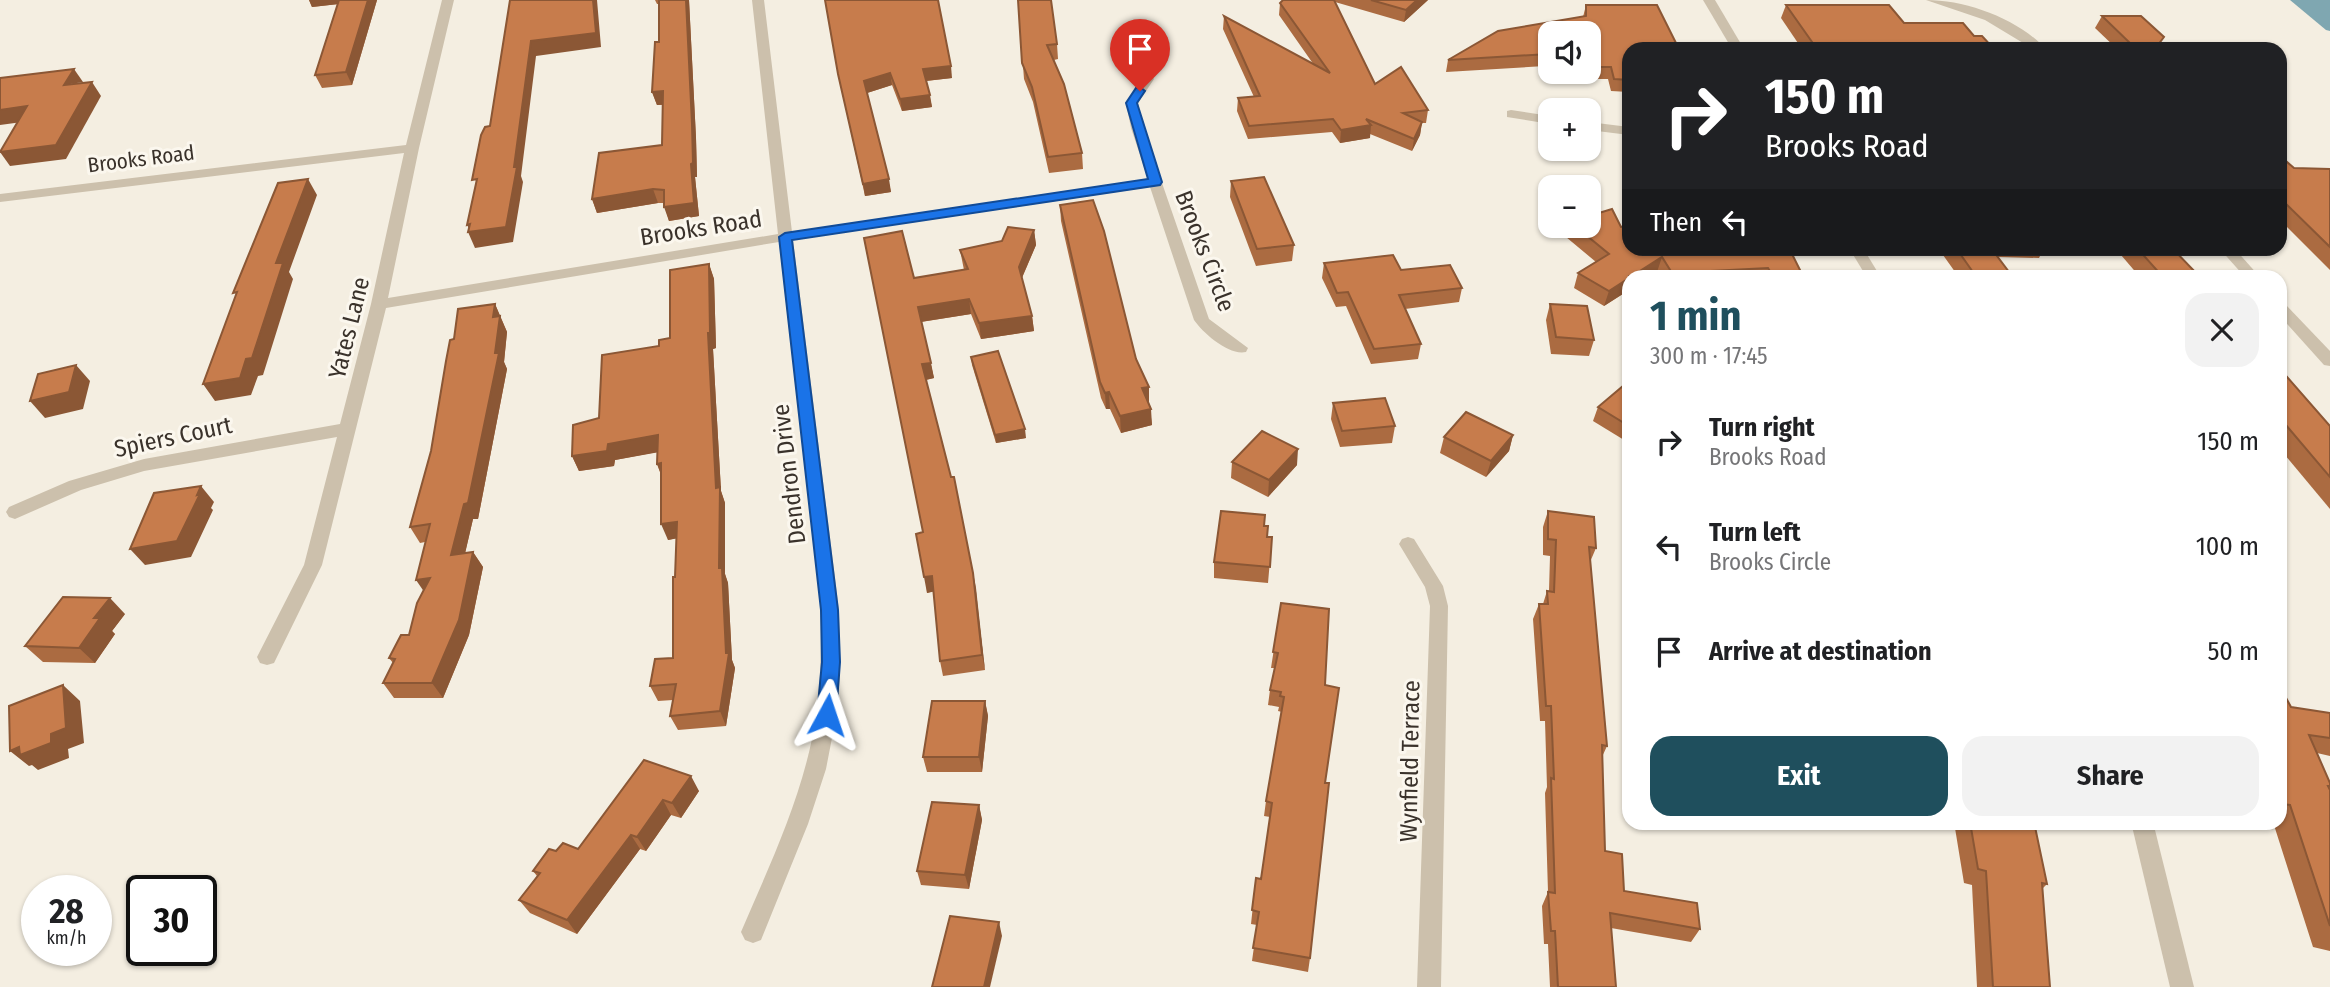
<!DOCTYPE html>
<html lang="en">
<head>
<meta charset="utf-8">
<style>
  :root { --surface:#fff; --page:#f2f2f2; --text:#202124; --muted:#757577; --accent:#1f4f5d }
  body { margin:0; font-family:"Fira Sans Condensed",sans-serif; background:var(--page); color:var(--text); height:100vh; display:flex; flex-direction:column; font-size:26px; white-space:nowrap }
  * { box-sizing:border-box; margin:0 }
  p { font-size:23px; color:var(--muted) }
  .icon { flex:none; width:38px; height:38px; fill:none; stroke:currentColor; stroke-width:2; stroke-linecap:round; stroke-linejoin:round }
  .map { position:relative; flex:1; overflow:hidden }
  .details { position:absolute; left:1622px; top:270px; width:665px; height:560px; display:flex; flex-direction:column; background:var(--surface); border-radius:21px; box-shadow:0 2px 5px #0004 }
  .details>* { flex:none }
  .guide { position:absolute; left:1622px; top:42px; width:665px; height:214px; border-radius:21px; box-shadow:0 2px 5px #0004; background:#202124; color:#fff; overflow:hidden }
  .tools { position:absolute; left:1538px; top:21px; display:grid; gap:14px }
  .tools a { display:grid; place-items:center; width:63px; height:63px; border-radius:14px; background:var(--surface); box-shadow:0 2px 5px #0004; font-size:35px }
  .speed { position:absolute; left:21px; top:875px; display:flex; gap:14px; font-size:35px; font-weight:700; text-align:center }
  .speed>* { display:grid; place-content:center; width:91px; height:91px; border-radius:50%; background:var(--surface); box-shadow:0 2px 5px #0004; line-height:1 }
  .speed small { font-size:18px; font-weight:400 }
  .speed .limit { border:4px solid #111; border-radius:10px; background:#fff; color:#111 }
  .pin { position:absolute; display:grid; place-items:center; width:60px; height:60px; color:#fff; margin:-72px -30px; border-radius:50% 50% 50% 0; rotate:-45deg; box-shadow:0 0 7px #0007 }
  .pin .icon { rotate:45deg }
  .me { position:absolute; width:77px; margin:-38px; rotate:5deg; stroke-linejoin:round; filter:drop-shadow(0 0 5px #0008) }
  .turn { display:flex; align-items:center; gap:24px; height:147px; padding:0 28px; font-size:32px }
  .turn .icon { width:91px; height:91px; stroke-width:2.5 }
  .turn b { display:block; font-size:49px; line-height:60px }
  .then { display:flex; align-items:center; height:66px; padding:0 28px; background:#0003; gap:14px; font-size:26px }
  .round { display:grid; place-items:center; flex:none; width:74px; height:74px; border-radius:21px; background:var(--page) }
  .summary { display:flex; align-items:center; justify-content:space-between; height:119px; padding:0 28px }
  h1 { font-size:42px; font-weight:700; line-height:52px; color:var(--accent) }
  .action { display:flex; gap:14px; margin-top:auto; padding:14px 28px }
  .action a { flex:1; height:80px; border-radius:21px; background:var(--accent); color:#fff; font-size:28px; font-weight:700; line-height:80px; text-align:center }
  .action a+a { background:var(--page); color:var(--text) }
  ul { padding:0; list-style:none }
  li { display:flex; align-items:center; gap:21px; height:105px; padding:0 28px }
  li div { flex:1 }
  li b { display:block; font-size:26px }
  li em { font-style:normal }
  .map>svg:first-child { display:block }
  .water { fill:#7fa7b1 }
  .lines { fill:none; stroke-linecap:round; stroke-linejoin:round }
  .minor { fill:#ccc0ac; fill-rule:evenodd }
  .wall { fill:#ab6b41; fill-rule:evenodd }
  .shaded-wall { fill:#8b5735 }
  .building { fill:#c77c4c; stroke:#8b5735; stroke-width:2 }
  .route { fill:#1a73e8; stroke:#114b97; stroke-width:2 }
  .labels { text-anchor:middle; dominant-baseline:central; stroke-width:6; stroke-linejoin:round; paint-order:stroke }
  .far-street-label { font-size:21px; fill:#3a322b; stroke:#fbf7ee }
  .street-label { font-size:24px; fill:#3a322b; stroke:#fbf7ee }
</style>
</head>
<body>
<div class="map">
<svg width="2330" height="987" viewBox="0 0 2330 987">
  <rect width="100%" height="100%" fill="#f4eee1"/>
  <polygon class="water" points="2290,0 2330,0 2330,31 2326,30"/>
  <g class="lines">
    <g class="minor">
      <path d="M442,0H454L419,148L388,298L778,234L752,0H764L792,232L1148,179L1131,128L1126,103L1144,76H1152L1154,79L1138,103L1143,128L1209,319L1248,348L1246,352C1229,356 1203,333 1194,320L1150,187L793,240L839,610L840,674L837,712L826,769L808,824L761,940L753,943L745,940L741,932C768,869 798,806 812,739C821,697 821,653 821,610L779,242L386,308L322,565L274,663L267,665L260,663L257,657L304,565L337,437L144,471L81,490L15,519L9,517L6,512L9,507L69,481L144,459L340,424L371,304L404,153L0,202V194L406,145Z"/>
      <polygon points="1703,0 1715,0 1744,49 1732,49"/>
      <path d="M1926,0C1967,0 2018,19 2046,49H2033L1985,20Z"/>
      <polygon points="1511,110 1550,116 1550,124 1507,117 1507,111"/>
      <polygon points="1589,122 1629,127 1629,135 1589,130"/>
      <polygon points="1849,248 1863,248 1880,276 1866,276"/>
      <polygon points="2219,248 2234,248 2259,276 2244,276"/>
      <polygon points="2280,302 2285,304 2330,351 2330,366 2324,365 2280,316"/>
      <polygon points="1408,537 1414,539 1443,586 1448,606 1441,987 1417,987 1430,606 1425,587 1399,544 1402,539"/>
      <polygon points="2131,822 2153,822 2194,987 2170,987"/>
    </g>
  </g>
  <g class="wall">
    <polygon points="309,0 377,0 352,85 322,88 315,75 338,4 312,7"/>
    <polygon points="655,0 689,0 696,138 697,177 695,177 699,216 669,221 664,203 658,203 597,213 592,199 662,145 663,105 657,105 652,92 659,42 659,4 657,4"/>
    <polygon points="825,0 952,78 926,81 932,107 902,111 892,85 867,93 891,192 865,196 838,74"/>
    <polygon points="1018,0 1057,44 1058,59 1054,60 1082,153 1083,169 1049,173 1033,102 1024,79"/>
    <polygon points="1283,0 1428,0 1404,22 1335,2 1375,84 1428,110 1426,123 1422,123 1420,135 1412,151 1370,134 1370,138 1340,143 1332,132 1248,139 1237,111 1238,98 1254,97 1223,29 1224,16 1314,65 1279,15 1280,3"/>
    <path d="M1586,5L1629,49V92L1611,91L1608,79H1550L1545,66L1446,72L1448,60L1583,17ZM1550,33H1589V72H1550Z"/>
    <polygon points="1786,5 1904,23 1974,36 1994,49 1802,49 1781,18"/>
    <polygon points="2102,16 2159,46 2162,49 2117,49 2095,28"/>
    <polygon points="2280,156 2294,168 2330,169 2330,270 2280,220"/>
    <polygon points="1231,181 1294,245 1292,261 1256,266 1230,197"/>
    <polygon points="1060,205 1149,387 1149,403 1152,425 1121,433 1110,409 1106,409 1101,398 1061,221"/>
    <polygon points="1569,226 1621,227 1789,248 1803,276 1660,276 1657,272 1629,276 1629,290 1604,306 1574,288 1578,273 1596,262 1566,237"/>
    <polygon points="1034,230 1036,245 1022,278 1032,316 1034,331 981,339 971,314 921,322 934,378 926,380 973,573 985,670 943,676 940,661 934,591 927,593 923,532 914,278 964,270 960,250 1002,241"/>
    <polygon points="1938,248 2044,248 2039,258 1998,257 2012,276 1958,276"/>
    <polygon points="2115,248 2172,248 2199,276 2139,276"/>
    <polygon points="1324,263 1401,270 1462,288 1459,302 1405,309 1421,344 1418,359 1371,364 1346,306 1336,307 1322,278"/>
    <polygon points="709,264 714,279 716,348 713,349 721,491 725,503 725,574 728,583 732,660 735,668 726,726 678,730 670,716 673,700 658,701 650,686 673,658 677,538 668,540 661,475 657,464 657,452 615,460 614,466 579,471 572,456 599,418 659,346 670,338"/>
    <polygon points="495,304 507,332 504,362 507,369 478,519 473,519 465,553 473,552 483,567 469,635 443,698 394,698 383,683 393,663 389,658 409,635 423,591 425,542 420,543 410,527 431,451"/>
    <polygon points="1550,304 1594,340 1589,356 1551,354 1546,320"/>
    <polygon points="971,357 1026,438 996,443 972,365"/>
    <polygon points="2280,369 2330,426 2330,509 2280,449"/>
    <polygon points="1629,389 1629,443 1593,421 1598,407"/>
    <polygon points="1333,403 1395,426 1392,443 1340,447 1331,419"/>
    <polygon points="1513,435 1509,451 1486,477 1440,453 1444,437"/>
    <polygon points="1232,462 1297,465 1268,497 1231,478"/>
    <polygon points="1548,511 1596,548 1590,562 1607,746 1602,757 1605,851 1624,891 1700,929 1691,942 1611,928 1616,987 1550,987 1548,944 1544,944 1542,906 1548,892 1545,793 1547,787 1545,721 1540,721 1533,619 1539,604 1543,604 1547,591 1549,591 1550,556 1543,555 1543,527"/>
    <polygon points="1264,526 1267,537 1272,537 1268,583 1214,578 1214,562"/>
    <polygon points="1281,603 1325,685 1325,783 1310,958 1308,972 1252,961 1257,925 1251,924 1256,878 1261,879 1270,817 1264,816 1266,801 1282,712 1278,711 1279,707 1268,705 1270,690 1275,668 1271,668"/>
    <polygon points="125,614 112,631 115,634 95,663 43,662 25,646"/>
    <polygon points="2280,687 2291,707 2330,713 2330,756 2317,753 2330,783 2330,951 2313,947 2273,822 2280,822"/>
    <polygon points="985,701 988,716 982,772 927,772 923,757"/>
    <polygon points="644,760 699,791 681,818 671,815 646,851 640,849 577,934 530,913 519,900 537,876 533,871 556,851 578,849"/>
    <polygon points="979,805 982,820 969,889 921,885 917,871"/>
    <polygon points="1954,822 2034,822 2047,884 2042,889 2050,987 1977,987 1972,885 1964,883"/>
  </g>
  <g class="shaded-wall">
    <polygon points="309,0 347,0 348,3 312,7"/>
    <polygon points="368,0 377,0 352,85 346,72"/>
    <polygon points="593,0 597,0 601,47 536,56 521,176 523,182 513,242 475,248 468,232 471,232 467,225 531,41"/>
    <polygon points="686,0 689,0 696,138 697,177 695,177 699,216 669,221 664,207 691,164"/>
    <polygon points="1417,0 1428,0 1404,22 1406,10"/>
    <polygon points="951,66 952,78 925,81 923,69"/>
    <polygon points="74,69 83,82 64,85"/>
    <polygon points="890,73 892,85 867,93 864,81"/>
    <polygon points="92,82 101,96 66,159 10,166 0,152"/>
    <polygon points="663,91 667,104 657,105 652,92"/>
    <polygon points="930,95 932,107 902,111 900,99"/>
    <polygon points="27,106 37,120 0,125 0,110"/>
    <polygon points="1422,122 1420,135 1412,151 1414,139"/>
    <polygon points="1371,125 1370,138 1340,143 1341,130"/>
    <polygon points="308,179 317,195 289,272 293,279 263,375 258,376 251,395 215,401 203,384 276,263"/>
    <polygon points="889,179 891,192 865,196 863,184"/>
    <polygon points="653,189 658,203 597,213 592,199"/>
    <polygon points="1034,230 1036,245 1020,282 1019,267"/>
    <polygon points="1662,257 1657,272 1651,276 1632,276"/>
    <polygon points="709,264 714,279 716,348 713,349 721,491 725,503 725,574 728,583 732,660 735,668 726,726 720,711 726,653 719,568 716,488 708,333"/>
    <polygon points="1629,278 1629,290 1604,306 1609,291"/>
    <polygon points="969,299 971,314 920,322 918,307"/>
    <polygon points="495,304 507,332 504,362 507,369 478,519 473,519 461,571 451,555 495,353 493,317"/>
    <polygon points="1032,316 1034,331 981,339 979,323"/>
    <polygon points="931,363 934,378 925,380 922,364"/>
    <polygon points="76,365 90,381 83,409 45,418 30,401"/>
    <polygon points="1149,387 1149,403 1142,388"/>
    <polygon points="1109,392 1110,409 1106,409 1105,393"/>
    <polygon points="1151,409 1152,425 1121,433 1120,416"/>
    <polygon points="1025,429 1026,438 996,443 995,435"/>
    <polygon points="658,435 665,451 615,460 614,466 579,471 572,456 608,444"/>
    <polygon points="1513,435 1509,451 1486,477 1491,461"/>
    <polygon points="1298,449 1297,465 1268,497 1269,480"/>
    <polygon points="661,463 663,479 657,464"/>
    <polygon points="201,486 214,502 211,508 213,510 191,557 145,565 130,549 197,495"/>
    <polygon points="677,522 684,537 668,540 661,524"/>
    <polygon points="473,552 483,567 469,635 443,698 432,683"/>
    <polygon points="973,573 976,588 985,670 982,655"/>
    <polygon points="932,576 936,591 927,593 924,577"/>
    <polygon points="430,578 427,596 416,580"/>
    <polygon points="110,598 125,614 112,631 115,634 95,663 79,648 94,618"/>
    <polygon points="63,685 80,701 84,743 68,749 69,758 38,770 32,765 29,766 10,751"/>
    <polygon points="985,701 988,716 982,772 979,757"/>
    <polygon points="691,776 699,791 681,818 672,803"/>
    <polygon points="663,800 671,815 646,851 637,837"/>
    <polygon points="979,805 982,820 969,889 965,875"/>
    <polygon points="631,835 640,849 577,934 567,920"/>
    <polygon points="999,922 1002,936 990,987 984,987"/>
  </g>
  <g class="building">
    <polygon points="339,0 368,0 346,72 315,75"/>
    <polygon points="510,0 593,0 596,33 531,41 514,167 517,167 506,227 468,232 470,224 467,225 477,179 472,180 481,135 485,127 490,126"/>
    <polygon points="659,0 686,0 692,124 693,163 691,164 694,203 664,207 664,190 653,189 592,199 599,153 662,145 663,91 652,92 655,42 659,42"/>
    <polygon points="825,0 938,0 951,66 923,69 930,95 900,99 890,73 864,81 889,179 863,184 838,74"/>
    <polygon points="1018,0 1051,0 1057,44 1047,45 1064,84 1082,153 1048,157 1032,87 1022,63"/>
    <polygon points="1283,0 1334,0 1375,84 1401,67 1428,110 1403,113 1422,122 1414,139 1366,119 1371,125 1341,130 1333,119 1249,126 1238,98 1260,96 1224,16 1330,73 1280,3"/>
    <polygon points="1371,0 1417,0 1406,10"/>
    <polygon points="1586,5 1657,5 1679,49 1629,49 1629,80 1614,79 1611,67 1589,67 1589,33 1550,33 1550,60 1548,54 1448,60 1498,31 1586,16"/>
    <polygon points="1786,5 1889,5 1904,23 1963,23 1974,36 1982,36 1994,49 1817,49"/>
    <polygon points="2102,16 2141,16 2164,37 2158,45 2162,49 2128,49 2124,45 2132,45"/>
    <polygon points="74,69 64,85 92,82 56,145 0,152 27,106 0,110 0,78"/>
    <polygon points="2280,156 2294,168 2330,169 2330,247 2280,198"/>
    <polygon points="1264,177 1294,245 1257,249 1231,181"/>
    <polygon points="308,179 276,263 283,263 252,358 246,359 240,378 203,384 237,292 233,293 278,183"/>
    <polygon points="1093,200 1104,231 1136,359 1149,387 1142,388 1151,409 1120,416 1109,392 1105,393 1100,382 1060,205"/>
    <polygon points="1612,209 1621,227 1629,226 1629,248 1789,248 1803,276 1773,276 1768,268 1672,273 1662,257 1632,276 1629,276 1629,278 1609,291 1578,273 1609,254 1575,226 1589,226 1589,216"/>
    <polygon points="1008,227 1034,230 1019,267 1032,316 979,323 969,299 918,307 931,363 922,364 951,477 954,477 973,573 982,655 940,661 932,576 924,577 916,534 923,532 864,238 902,231 914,278 968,269 960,250 1002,241"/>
    <polygon points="1956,248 1991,248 2012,276 1970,276 1969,275 1975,275"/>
    <polygon points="2137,248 2172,248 2199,276 2162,276"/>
    <polygon points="1393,255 1401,270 1450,265 1462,288 1399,295 1421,344 1374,349 1348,292 1337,293 1324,263"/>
    <polygon points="709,264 710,333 708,333 716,488 720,487 719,568 722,568 726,653 729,653 720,711 670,716 676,684 650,686 655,659 673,658 673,577 675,577 677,522 661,524 661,463 657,464 658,435 608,444 607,451 572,456 573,425 599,418 602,355 659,346 659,340 670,338 670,270"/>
    <polygon points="495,304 493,317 500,316 495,353 499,353 468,503 464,504 451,555 473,552 459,620 432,683 383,683 395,659 389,658 401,635 409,635 417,603 430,578 416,580 430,524 410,527 431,451 446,361 450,340 454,339 458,309"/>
    <polygon points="1550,304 1587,306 1594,340 1556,337"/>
    <polygon points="998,351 1025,429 995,435 971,357"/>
    <polygon points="76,365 69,392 30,401 38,374"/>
    <polygon points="2280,369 2330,426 2330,477 2280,418"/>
    <polygon points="1623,386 1629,389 1629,426 1598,407"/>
    <polygon points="1385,398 1395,426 1342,431 1333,403"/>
    <polygon points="1466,412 1513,435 1491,461 1444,437"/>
    <polygon points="1262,431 1298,449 1269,480 1232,462"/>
    <polygon points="201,486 197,495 200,494 177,541 130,549 154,493"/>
    <polygon points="1221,511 1265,515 1264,526 1268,526 1267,537 1272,537 1270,567 1214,562"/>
    <polygon points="1548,511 1594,517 1596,548 1589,547 1607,746 1602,745 1605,851 1622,854 1624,891 1697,903 1700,929 1610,913 1616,987 1558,987 1555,931 1551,931 1548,892 1555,893 1551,778 1554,779 1551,706 1546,706 1539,604 1548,604 1547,591 1554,592 1556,540 1548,539"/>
    <polygon points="63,597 110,598 94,618 100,618 79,648 25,646"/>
    <polygon points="1281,603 1329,609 1325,685 1339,688 1325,783 1329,783 1310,958 1253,948 1259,912 1252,910 1256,878 1261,879 1272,803 1266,801 1284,697 1280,696 1281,692 1270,690 1278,653 1273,652"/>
    <polygon points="63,685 66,728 51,734 51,743 20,755 19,747 10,751 9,706"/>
    <polygon points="2280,687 2291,707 2330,713 2330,738 2309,735 2330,783 2330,786 2328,786 2330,790 2330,926 2290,805 2283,804 2280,797"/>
    <polygon points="932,701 985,701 979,757 923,757"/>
    <polygon points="644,760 691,776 672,803 663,800 637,837 631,835 567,920 519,900 540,873 533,871 549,849 556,851 563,843 578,849"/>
    <polygon points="932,802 979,805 965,875 917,871"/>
    <polygon points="1970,822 2034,822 2047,884 2042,883 2050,987 1993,987 1986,871 1978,869"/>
    <polygon points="950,916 999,922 984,987 932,987"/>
  </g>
  <polygon class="route" points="1140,87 1145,91 1137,103 1162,182 1160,185 792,240 838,610 840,662 836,715 833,720 827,723 820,720 817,715 822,662 821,610 779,237 785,233 1148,179 1126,103 1136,88"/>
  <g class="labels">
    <g class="far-street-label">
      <text transform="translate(141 159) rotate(-7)">Brooks Road</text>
    </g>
    <g class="street-label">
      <text transform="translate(701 228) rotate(-9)">Brooks Road</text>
      <text transform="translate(1205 251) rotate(69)">Brooks Circle</text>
      <text transform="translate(349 328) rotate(-76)">Yates Lane</text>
      <text transform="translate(173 437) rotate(-12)">Spiers Court</text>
      <text transform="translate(789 474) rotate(-97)">Dendron Drive</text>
      <text transform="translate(1410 761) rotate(-89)">Wynfield Terrace</text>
    </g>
  </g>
</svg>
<div class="tools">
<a><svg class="icon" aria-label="sound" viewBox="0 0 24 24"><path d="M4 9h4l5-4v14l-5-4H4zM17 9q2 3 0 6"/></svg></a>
<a>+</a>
<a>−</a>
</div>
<div class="speed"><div>28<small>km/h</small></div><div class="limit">30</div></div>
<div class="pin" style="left:1140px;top:91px;background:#d93025"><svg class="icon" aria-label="arrive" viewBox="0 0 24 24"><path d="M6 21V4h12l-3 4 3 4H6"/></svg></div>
<svg class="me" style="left:827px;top:715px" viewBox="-20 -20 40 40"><path d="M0-17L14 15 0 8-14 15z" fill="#1a73e8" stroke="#fff" stroke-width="4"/></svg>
<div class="guide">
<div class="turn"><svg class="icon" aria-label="right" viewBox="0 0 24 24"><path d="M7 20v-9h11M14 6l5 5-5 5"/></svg><div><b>150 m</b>Brooks Road</div></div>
<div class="then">Then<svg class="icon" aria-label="left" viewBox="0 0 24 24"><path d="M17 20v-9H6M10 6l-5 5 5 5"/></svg></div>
</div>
<section class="details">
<div class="summary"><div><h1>1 min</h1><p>300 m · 17:45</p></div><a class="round"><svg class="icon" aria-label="close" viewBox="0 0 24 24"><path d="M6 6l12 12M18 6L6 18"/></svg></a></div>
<ul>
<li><svg class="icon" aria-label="right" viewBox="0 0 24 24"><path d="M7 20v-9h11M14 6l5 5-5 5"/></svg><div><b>Turn right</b><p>Brooks Road</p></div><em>150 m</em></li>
<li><svg class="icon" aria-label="left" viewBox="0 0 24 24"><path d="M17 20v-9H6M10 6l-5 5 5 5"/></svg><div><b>Turn left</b><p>Brooks Circle</p></div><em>100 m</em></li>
<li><svg class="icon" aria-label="arrive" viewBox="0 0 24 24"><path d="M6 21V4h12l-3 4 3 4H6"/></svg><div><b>Arrive at destination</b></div><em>50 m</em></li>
</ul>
<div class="action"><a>Exit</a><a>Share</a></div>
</section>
</div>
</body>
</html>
